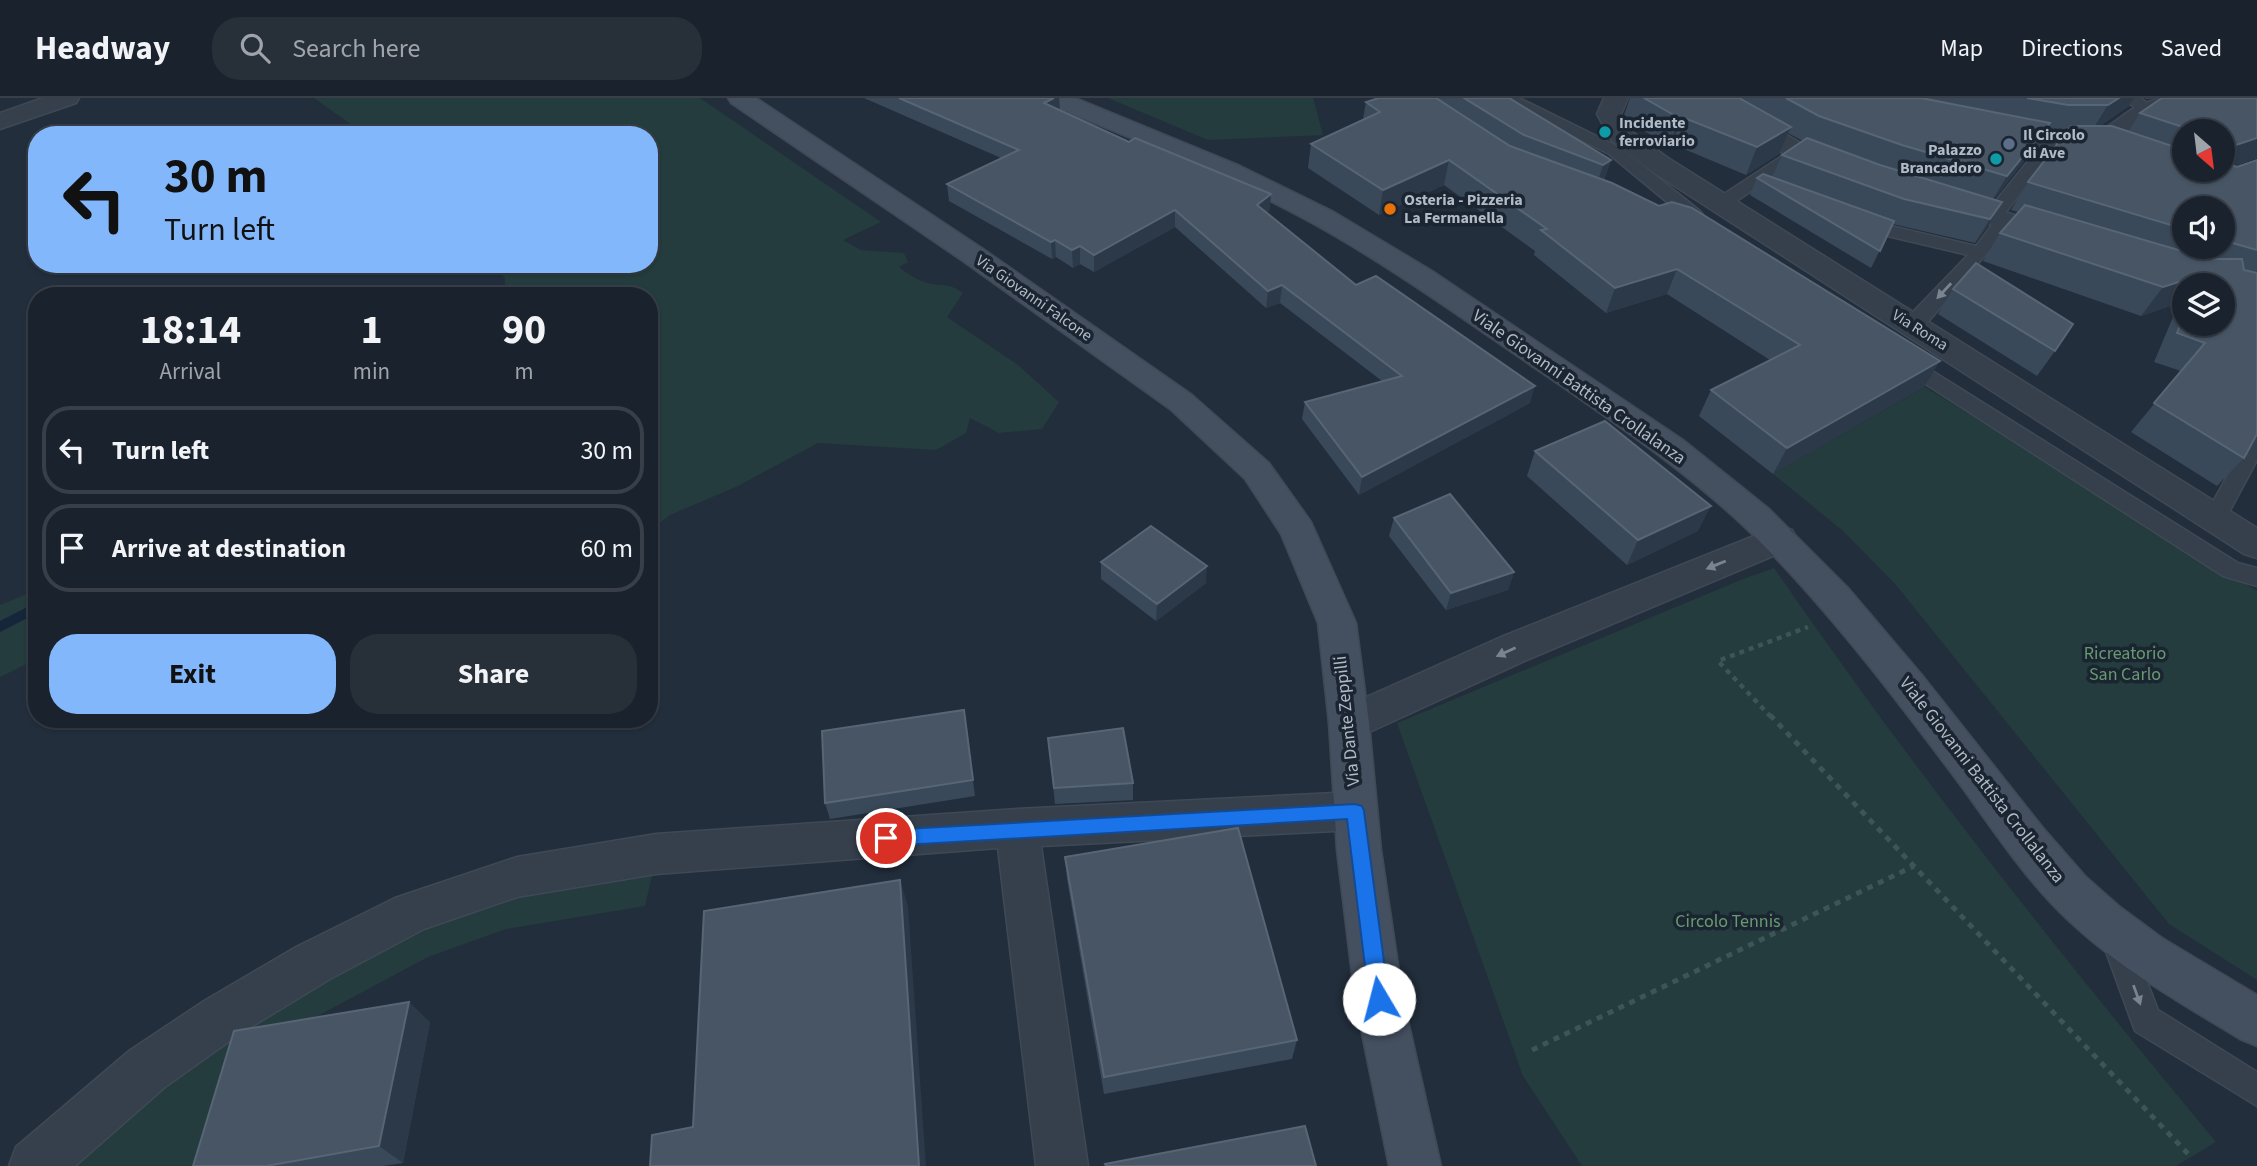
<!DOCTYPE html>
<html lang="en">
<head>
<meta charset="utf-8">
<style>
  :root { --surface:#1a222d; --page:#272f39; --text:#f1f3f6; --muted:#9fa4aa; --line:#383f49; --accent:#83b7fb }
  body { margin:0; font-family:"Source Sans 3",sans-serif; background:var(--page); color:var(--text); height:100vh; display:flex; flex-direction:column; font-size:26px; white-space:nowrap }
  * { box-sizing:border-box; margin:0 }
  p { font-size:23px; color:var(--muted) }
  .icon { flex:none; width:38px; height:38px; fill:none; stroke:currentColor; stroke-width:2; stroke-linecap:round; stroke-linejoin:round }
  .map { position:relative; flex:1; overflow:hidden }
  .panel { position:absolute; left:28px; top:189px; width:630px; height:441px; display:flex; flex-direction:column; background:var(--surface); border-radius:28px; box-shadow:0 2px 5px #0004,0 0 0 2px var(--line) }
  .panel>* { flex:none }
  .hud { position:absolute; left:28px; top:28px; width:630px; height:147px; border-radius:28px; box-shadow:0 2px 5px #0004,0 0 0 2px var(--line); background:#83b7fb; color:#111; overflow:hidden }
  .needle { width:46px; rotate:152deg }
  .tools { position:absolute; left:2172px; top:21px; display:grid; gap:14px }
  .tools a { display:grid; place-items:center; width:63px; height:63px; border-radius:50%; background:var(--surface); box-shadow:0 2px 5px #0004,0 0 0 2px var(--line); font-size:35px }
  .pin { position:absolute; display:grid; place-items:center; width:60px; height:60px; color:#fff; margin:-30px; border:4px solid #fff; border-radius:50%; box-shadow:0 2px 7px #0007 }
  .me { position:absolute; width:77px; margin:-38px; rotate:352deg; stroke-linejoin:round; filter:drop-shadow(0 0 5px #0008) }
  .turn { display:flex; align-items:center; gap:24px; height:147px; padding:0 21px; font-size:32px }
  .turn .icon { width:91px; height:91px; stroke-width:2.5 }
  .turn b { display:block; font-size:49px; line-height:60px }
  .eta { display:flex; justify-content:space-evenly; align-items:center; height:119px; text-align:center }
  .eta b { font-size:42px; font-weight:700; line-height:49px }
  .cta { display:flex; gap:14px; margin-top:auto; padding:14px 21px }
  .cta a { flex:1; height:80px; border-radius:28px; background:var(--accent); color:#111; font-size:28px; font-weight:700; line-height:80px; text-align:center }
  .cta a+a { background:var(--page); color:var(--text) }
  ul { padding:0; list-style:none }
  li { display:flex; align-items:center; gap:21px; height:88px; margin:0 14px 10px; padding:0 7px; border:4px solid var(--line); border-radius:28px }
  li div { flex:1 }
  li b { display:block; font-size:26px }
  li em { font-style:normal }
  header { display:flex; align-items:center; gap:42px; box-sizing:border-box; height:98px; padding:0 35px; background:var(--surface); border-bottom:2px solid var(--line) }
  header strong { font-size:33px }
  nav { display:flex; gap:38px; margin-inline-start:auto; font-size:24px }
  .search { width:490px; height:63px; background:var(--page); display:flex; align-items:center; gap:18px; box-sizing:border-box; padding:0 24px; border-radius:28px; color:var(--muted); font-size:26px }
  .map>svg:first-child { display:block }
  .green { fill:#243c3d }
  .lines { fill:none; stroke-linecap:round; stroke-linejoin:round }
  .stream { fill:#15263a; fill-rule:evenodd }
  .lane-casing { stroke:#3f4955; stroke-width:3 }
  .street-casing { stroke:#3f4955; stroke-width:3 }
  .secondary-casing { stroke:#3f4955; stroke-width:3 }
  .path-far1 { stroke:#3d5556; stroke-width:4.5; stroke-dasharray:5 5; stroke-linecap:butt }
  .path { stroke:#3d5556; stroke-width:5; stroke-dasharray:6 6; stroke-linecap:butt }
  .lane { fill:#36404c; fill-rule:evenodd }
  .street { fill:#36404c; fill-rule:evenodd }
  .secondary { fill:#444f60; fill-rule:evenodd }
  .wall { fill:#3a4959; fill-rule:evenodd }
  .shaded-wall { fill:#2b3949 }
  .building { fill:#475565; stroke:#576575; stroke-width:2 }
  .oneway { fill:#7a8490 }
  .route { fill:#1a73e8; stroke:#114b97; stroke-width:2 }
  .culture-dot { fill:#0f9aa8; stroke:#1b2531; stroke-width:2.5 }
  .service-dot { fill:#5c6f8a; stroke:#1b2531; stroke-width:2.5 }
  .food-dot { fill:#e8710a; stroke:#1b2531; stroke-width:2.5 }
  .labels { text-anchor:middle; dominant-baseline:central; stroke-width:7; stroke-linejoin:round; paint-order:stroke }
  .far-poi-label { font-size:16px; font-weight:bold; fill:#b1bbc8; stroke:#1b2531; text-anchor:start }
  .far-street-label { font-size:16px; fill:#b1bbc8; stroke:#1b2531 }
  .street-label { font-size:18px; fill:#b1bbc8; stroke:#1b2531 }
  .park-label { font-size:18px; fill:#689a71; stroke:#1b2531 }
</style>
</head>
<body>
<header>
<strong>Headway</strong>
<div class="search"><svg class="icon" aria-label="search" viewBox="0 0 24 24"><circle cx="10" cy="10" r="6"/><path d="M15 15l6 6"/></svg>Search here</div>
<nav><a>Map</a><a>Directions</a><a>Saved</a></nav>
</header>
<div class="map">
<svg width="2257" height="1068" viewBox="0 0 2257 1068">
  <rect width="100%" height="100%" fill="#222e3c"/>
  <g class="green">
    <path d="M314,0H700L881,124L843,142L861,152L904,155L908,164L899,169C907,175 915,181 925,184C941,190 947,183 963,195L947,219L1018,267L1059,304L1042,331L999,335L970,320L966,335L936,352L818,345L738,388L670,417L649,433V198H500L505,191V180L492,166H649V37H366Z"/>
    <polygon points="1108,0 1313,0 1323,37 1208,42"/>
    <polygon points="1925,289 2257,493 2257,882 2169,826 1896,487 1843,433 1773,376"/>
    <path d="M1774,470C1911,669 2062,859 2216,1044L2176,1068H1582L1523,978L1397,625L1743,481Z"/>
    <polygon points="37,492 37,561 0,579 0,507"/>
    <polygon points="655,764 645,808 506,831 428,859 310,922 227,1068 46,1068 154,979 414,822"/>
  </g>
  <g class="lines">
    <polygon class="stream" points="37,504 37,515 0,534 0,523"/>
    <defs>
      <g id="lane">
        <polygon points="1499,0 1519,0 1621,50 1700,113 1703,117 1702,130 1693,135 1687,134 1684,130 1685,119 1609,56"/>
        <polygon points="2123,0 2141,0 2154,11 2152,14 2140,14"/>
        <polygon points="2051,40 2059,45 2002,119 2011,119 2014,123 2011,127 1921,232 1907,232 1904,228 1913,214 1968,157 1879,136 1853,126 1850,122 1853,118 1859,117 1891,128 1976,148 1996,122 1987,122 1984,118 1987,114 2045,42"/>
        <polygon points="1797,48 1805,53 1803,56 1727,110 1715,110 1712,106 1715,102"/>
        <polygon points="1903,257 1910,259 2238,465 2257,470 2257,488 2223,478 1896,267 1893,263 1896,259"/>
        <polygon points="2257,337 2257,362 2226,420 2223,426 2215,428 2207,426 2204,420 2249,339"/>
        <polygon points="2116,826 2126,830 2158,912 2257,974 2257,1008 2135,933 2101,840 2106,830"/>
      </g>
      <g id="street">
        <polygon points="43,0 79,0 76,5 0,31 0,15"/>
        <polygon points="1604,0 1628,0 1621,16 1631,33 1668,60 2257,430 2257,460 2244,456 1650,72 1612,43 1597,16"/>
        <polygon points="1692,0 1722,0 1806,48 1851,64 1855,70 1851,76 1842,78 1788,58 1695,5"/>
        <path d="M2161,0H2203L2200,5L2155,16L2117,43L2123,49L2119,54L2110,57L2096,53H2051L1978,38L1974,33L1978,28L1987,25C2010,30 2075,46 2095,36C2122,22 2127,8 2161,0Z"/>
        <polygon points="1942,95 2068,133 2072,139 2068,145 2058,147 1932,109 1928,103 1932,97"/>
        <polygon points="1779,428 1792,432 1797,441 1792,450 1529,561 1363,637 1349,642 1335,637 1329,625 1335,613 1501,539"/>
        <polygon points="1355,694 1370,700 1377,713 1370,726 1355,732 1041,748 1088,1068 1036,1068 998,750 656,776 517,799 424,831 330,881 238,937 165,989 75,1068 9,1068 16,1049 129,953 204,903 296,849 395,800 517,759 656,736 1017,711"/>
      </g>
      <g id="secondary">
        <polygon points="728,0 756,0 983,151 1192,297 1269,365 1311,424 1356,525 1369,625 1381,752 1403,901 1441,1068 1389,1068 1355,901 1337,752 1329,625 1318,525 1281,436 1245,381 1170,311 963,163 731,5"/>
        <path d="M1042,0H1075L1240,68L1332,113L1432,173L1683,342L1769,411L1848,490L1921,576L2043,730L2085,778L2120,809L2162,840L2257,897V948L2240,941C2174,901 2105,862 2052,806C2018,770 1991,729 1962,689C1902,609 1841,528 1771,455C1705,386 1625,332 1547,278C1470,226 1395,171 1314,126C1228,78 1136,42 1045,5Z"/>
      </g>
    </defs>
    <use href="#lane" class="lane-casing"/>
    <use href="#street" class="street-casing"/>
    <use href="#secondary" class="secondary-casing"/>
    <polyline class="path-far1" points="1771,619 1718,563 1808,529"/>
    <g class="path">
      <polyline points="1770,617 2191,1059"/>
      <polyline points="1532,952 1914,768"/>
    </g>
    <use href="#lane" class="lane"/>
    <use href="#street" class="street"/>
    <use href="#secondary" class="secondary"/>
  </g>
  <g class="wall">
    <polygon points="864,0 1059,0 1060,12 1129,44 1271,96 1269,113 1267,115 1356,187 1530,305 1359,397 1302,321 1305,304 1382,283 1280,205 1266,210 1175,129 1094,174 1080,166 1073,170 1056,159 1052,161 949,103 947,86 1001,60"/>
    <polygon points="1379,0 1509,0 1611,62 1604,82 1924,289 1773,376 1699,318 1711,292 1770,262 1667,196 1606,215 1534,157 1535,153 1444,87 1379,117 1308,70 1311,46 1363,21 1366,4"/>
    <path d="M1630,0H2134L2129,8L2100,28L2128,34L2140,15L2161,0L2146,1L2145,0H2257V60L2234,68L2237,69L2257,62V336L2244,360L2217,388L2131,334L2181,273L2154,264L2179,205L2141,218L1983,163L2000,135L2018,114L2011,112L2028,84L2066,34L2045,33L2033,52L1994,101L1988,128L1975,145L1893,126L1871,170L1750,97L1757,80L1772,79L1782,57L1803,43L1788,35L1779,56L1746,77L1672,46L1669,48L1628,23L1624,17ZM2184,33H2222V72H2184ZM2184,110H2222V149H2184ZM2184,187H2222L2184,226Z"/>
    <polygon points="1953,191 2055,253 2037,278 1938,216"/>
    <polygon points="1535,353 1698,433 1627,467 1527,378"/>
    <polygon points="1394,420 1514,474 1508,492 1446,512 1389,438"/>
    <polygon points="1101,464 1206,485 1156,523 1101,481"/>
    <polygon points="964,612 975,698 830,721 825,705"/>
    <polygon points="1048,640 1133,685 1133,702 1055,706"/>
    <polygon points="1065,759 1297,942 1292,961 1104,996 1067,781"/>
    <polygon points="430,924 403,1065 383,1068 193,1068"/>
  </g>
  <g class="shaded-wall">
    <polygon points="1054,0 1059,0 1060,14 1044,5"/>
    <polygon points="2119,0 2134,0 2129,8 2091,34 2108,7"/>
    <polygon points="1682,19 1672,46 1669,48 1679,20"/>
    <polygon points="2050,25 2033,52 1990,106 2007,78"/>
    <polygon points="1791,29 1779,56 1746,77 1757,49"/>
    <polygon points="2257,40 2257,60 2216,74 2236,47"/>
    <polygon points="1449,62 1444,87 1379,117 1383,92"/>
    <polygon points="1611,62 1603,85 1596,89 1603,67"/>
    <polygon points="1271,96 1269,113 1255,124 1257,107"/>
    <polygon points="2002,104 1988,128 1975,145 1990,121"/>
    <polygon points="1175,112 1175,129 1094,174 1094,157"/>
    <polygon points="1055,142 1056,159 1052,161 1051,144"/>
    <polygon points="1080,148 1080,166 1073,170 1072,152"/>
    <polygon points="1677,171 1667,196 1606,215 1615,190"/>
    <polygon points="2201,177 2193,187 2184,187 2184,199 2179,205 2141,218 2163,189"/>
    <polygon points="1282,187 1280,205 1266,210 1268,193"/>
    <polygon points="1940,263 1924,289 1773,376 1787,350"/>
    <polygon points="1535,288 1530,305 1359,397 1362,379"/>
    <polygon points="1711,408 1698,433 1627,467 1638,442"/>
    <polygon points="1207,468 1206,485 1156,523 1157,506"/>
    <polygon points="1514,474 1508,492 1446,512 1451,495"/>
    <polygon points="964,612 967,629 975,698 973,682"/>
    <polygon points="900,782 908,808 926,1068 919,1068"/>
    <polygon points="409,904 430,924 403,1065 379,1048"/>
  </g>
  <g class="building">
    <polygon points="899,0 1054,0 1044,5 1129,44 1135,40 1271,96 1257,107 1356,187 1376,178 1535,288 1362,379 1305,304 1402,278 1282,187 1268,193 1175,112 1094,157 1080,148 1072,152 1055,142 1051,144 947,86 1019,52"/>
    <polygon points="1379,0 1436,0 1510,48 1612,85 1659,108 1672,104 1692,110 1940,263 1787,350 1711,292 1800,247 1677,171 1615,190 1541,132 1547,131 1449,62 1383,92 1311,46 1380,14 1366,4"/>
    <polygon points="1464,0 1509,0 1611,62 1603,67 1524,37"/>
    <polygon points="1644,0 1739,0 1791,29 1757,49 1682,19 1679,20"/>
    <polygon points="1786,0 1921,0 2050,25 2007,78 1902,47 1819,18"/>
    <polygon points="2027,0 2119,0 2108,7 2068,7"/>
    <polygon points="2162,0 2257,0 2257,40 2236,47 2222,43 2222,33 2195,33 2140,15"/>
    <polygon points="2071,28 2112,28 2184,52 2184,72 2222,72 2222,64 2237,69 2257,62 2257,152 2222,142 2222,110 2184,110 2184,131 2028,84"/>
    <polygon points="1807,40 1880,67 2002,104 1990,121 1904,101 1782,57"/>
    <polygon points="1763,76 1894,123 1880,153 1757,80"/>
    <polygon points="2025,107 2209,161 2242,161 2244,172 2257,175 2257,336 2244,360 2154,305 2205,245 2177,235 2184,217 2184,226 2222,226 2222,187 2196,187 2201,177 2163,189 2000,135"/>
    <polygon points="1976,165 2073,226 2055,253 1953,191"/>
    <polygon points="1605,323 1711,408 1638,442 1535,353"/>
    <polygon points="1450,396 1514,474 1451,495 1394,420"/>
    <polygon points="1151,428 1207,468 1157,506 1101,464"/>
    <polygon points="964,612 973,682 825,705 822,633"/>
    <polygon points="1123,630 1133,685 1054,690 1048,640"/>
    <polygon points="1238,730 1297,942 1104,979 1065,759"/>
    <polygon points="900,782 919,1068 650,1068 652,1037 693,1029 704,813"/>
    <polygon points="409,904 379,1048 266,1068 193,1068 234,933"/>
    <polygon points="1305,1028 1316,1068 1106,1068 1105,1066"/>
  </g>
  <defs><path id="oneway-solid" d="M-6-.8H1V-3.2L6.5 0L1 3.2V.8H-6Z" transform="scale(1.75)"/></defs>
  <g class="oneway">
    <use href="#oneway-solid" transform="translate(1944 193) rotate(133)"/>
    <use href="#oneway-solid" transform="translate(1716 467) rotate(158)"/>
    <use href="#oneway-solid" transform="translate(1506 554) rotate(156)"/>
    <use href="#oneway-solid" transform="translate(2137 897) rotate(70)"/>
  </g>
  <polygon class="route" points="1355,706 1362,708 1364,713 1389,901 1386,907 1379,910 1372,907 1369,901 1347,721 886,748 879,746 876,740 879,734 886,732"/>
  <g class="culture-dot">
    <circle cx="1605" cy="34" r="7"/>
    <circle cx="1996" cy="61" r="7"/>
  </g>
  <circle class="service-dot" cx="2009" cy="46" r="7"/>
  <circle class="food-dot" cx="1390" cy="111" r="7"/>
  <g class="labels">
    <g class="far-poi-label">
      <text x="1619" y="25">Incidente<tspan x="1619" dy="18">ferroviario</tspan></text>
      <text x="2023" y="37">Il Circolo<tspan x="2023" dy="18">di Ave</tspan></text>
      <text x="1982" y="52" text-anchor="end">Palazzo<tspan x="1982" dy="18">Brancadoro</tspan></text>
      <text x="1404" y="102">Osteria - Pizzeria<tspan x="1404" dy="18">La Fermanella</tspan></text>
    </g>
    <g class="far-street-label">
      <text transform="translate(1034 200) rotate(35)">Via Giovanni Falcone</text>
      <text transform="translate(1920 232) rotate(32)">Via Roma</text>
    </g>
    <g class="street-label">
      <text transform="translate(1579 289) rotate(35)">Viale Giovanni Battista Crollalanza</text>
      <text transform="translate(1347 623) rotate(-96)">Via Dante Zeppilli</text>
      <text transform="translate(1982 682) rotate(52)">Viale Giovanni Battista Crollalanza</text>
    </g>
    <g class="park-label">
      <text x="2125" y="555">Ricreatorio<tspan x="2125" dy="21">San Carlo</tspan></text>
      <text x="1728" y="823">Circolo Tennis</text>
    </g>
  </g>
</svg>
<div class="tools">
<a><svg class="needle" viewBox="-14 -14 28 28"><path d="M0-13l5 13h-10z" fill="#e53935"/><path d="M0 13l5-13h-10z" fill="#9fa4aa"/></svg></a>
<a><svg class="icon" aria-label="sound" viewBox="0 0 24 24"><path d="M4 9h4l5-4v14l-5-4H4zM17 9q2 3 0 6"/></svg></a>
<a><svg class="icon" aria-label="layers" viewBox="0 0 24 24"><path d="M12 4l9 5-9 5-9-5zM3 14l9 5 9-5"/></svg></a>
</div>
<div class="pin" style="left:886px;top:740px;background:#d93025"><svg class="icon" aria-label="arrive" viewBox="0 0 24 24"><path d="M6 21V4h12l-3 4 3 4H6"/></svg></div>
<svg class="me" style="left:1379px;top:901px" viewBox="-20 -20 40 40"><circle r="19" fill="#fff"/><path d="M0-13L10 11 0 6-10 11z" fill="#1a73e8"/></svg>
<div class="hud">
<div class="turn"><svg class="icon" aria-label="left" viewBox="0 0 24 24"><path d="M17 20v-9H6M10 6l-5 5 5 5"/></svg><div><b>30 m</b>Turn left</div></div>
</div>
<section class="panel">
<div class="eta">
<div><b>18:14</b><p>Arrival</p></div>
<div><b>1</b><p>min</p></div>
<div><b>90</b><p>m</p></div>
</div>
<ul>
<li><svg class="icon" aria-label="left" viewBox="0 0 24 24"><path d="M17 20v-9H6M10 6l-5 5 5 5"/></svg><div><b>Turn left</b></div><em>30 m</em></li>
<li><svg class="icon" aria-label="arrive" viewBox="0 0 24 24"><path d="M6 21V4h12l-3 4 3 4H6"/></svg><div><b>Arrive at destination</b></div><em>60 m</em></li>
</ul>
<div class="cta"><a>Exit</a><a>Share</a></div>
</section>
</div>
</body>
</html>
